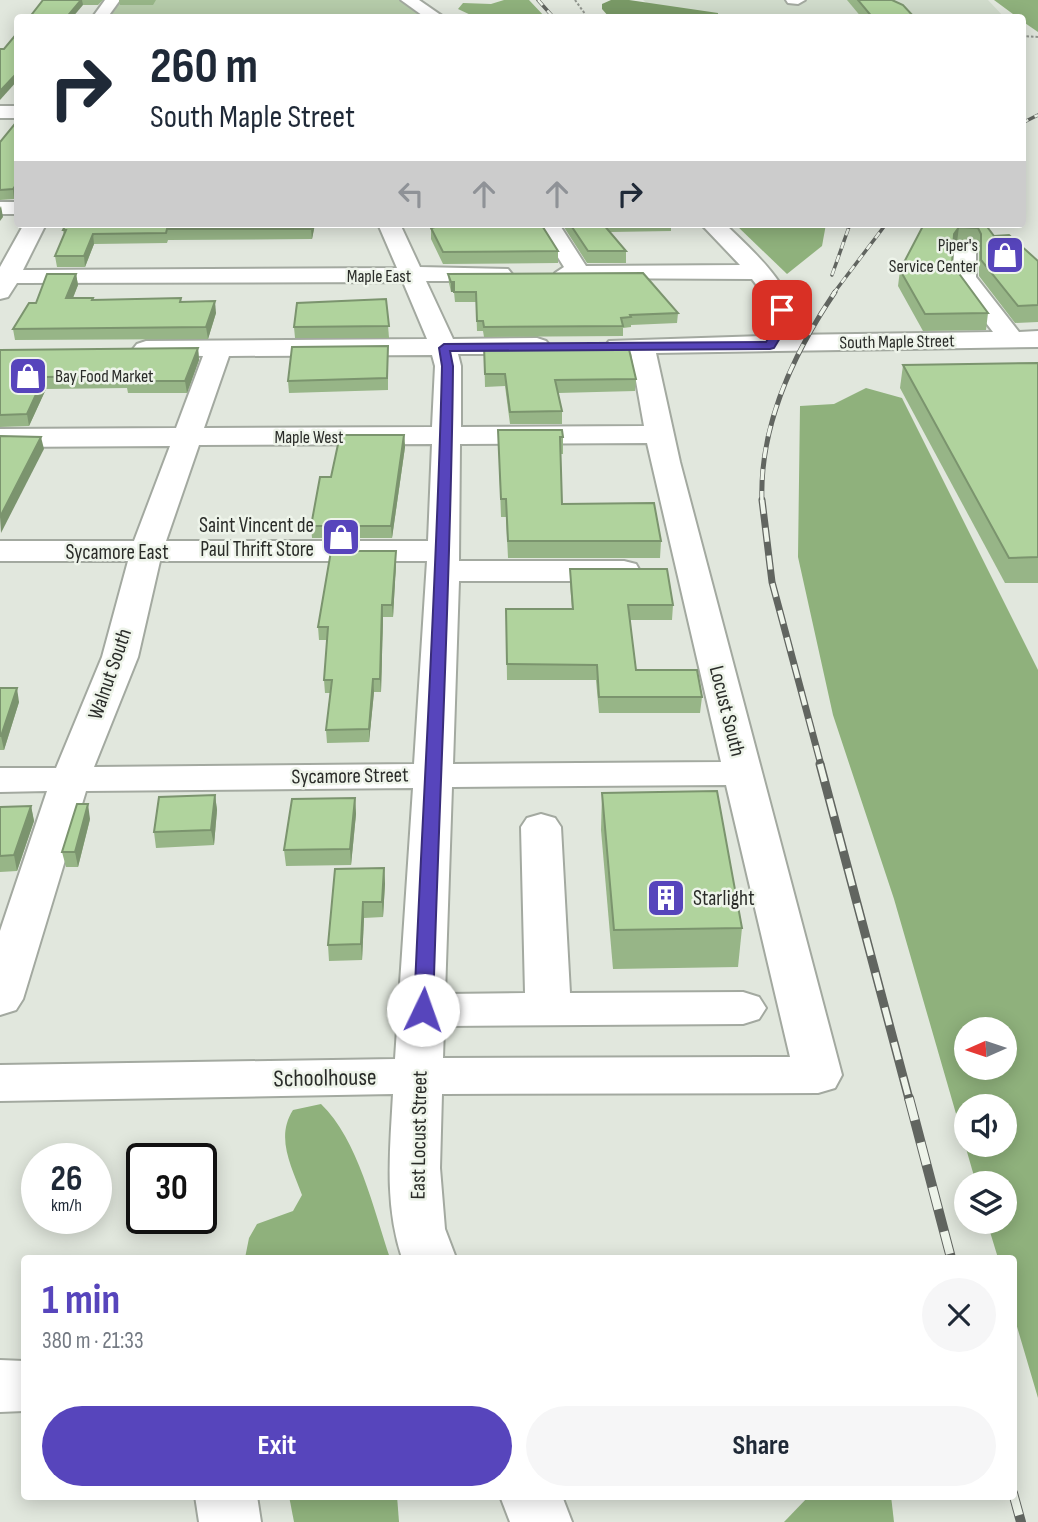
<!DOCTYPE html>
<html lang="en">
<head>
<meta charset="utf-8">
<style>
  :root { --surface:#fff; --page:#f6f6f7; --text:#1f2937; --muted:#747a83; --accent:#5745bc }
  body { margin:0; font-family:"Sofia Sans Condensed",sans-serif; background:var(--page); color:var(--text); height:100vh; display:flex; flex-direction:column; font-size:26px; white-space:nowrap }
  * { box-sizing:border-box; margin:0 }
  p { font-size:23px; color:var(--muted) }
  .icon { flex:none; width:38px; height:38px; fill:none; stroke:currentColor; stroke-width:2; stroke-linecap:round; stroke-linejoin:round }
  .map { position:relative; flex:1; overflow:hidden }
  .details { position:absolute; left:21px; top:1255px; width:996px; height:245px; display:flex; flex-direction:column; background:var(--surface); border-radius:7px; box-shadow:0 4px 18px #0003 }
  .details>* { flex:none }
  .top-card { position:absolute; left:14px; top:14px; width:1012px; height:214px; border-radius:7px; box-shadow:0 4px 18px #0003; background:#fff; color:var(--text); overflow:hidden }
  .needle { width:46px; rotate:267deg }
  .controls { position:absolute; left:954px; top:1017px; display:grid; gap:14px }
  .controls a { display:grid; place-items:center; width:63px; height:63px; border-radius:50%; background:var(--surface); box-shadow:0 4px 18px #0003; font-size:35px }
  .speed { position:absolute; left:21px; top:1143px; display:flex; gap:14px; font-size:35px; font-weight:700; text-align:center }
  .speed>* { display:grid; place-content:center; width:91px; height:91px; border-radius:50%; background:var(--surface); box-shadow:0 4px 18px #0003; line-height:1 }
  .speed small { font-size:18px; font-weight:400 }
  .speed .limit { border:4px solid #111; border-radius:10px; background:#fff; color:#111 }
  .pin { position:absolute; display:grid; place-items:center; width:60px; height:60px; color:#fff; margin:-30px; border-radius:14px; box-shadow:0 4px 10px #0006 }
  .me { position:absolute; width:77px; margin:-38px; rotate:3deg; stroke-linejoin:round; filter:drop-shadow(0 0 5px #0008) }
  .turn { display:flex; align-items:center; gap:24px; height:147px; padding:0 21px; font-size:32px }
  .turn .icon { width:91px; height:91px; stroke-width:2.5 }
  .turn b { display:block; font-size:49px; line-height:60px }
  .lanes { display:flex; align-items:center; height:66px; padding:0 21px; background:#0003; justify-content:center; gap:35px; direction:ltr }
  .lanes .off { opacity:.35 }
  .round { display:grid; place-items:center; flex:none; width:74px; height:74px; border-radius:37px; background:var(--page) }
  .headline { display:flex; align-items:center; justify-content:space-between; height:119px; padding:0 21px }
  h1 { font-size:42px; font-weight:700; line-height:52px; color:var(--accent) }
  .cta { display:flex; gap:14px; margin-top:auto; padding:14px 21px }
  .cta a { flex:1; height:80px; border-radius:42px; background:var(--accent); color:#fff; font-size:28px; font-weight:700; line-height:80px; text-align:center }
  .cta a+a { background:var(--page); color:var(--text) }
  .map>svg:first-child { display:block }
  .built { fill:#d0dbcb }
  .green { fill:#b5cba9 }
  .forest { fill:#8fb17c; fill-rule:evenodd }
  .water { fill:#799966 }
  .lines { fill:none; stroke-linecap:round; stroke-linejoin:round }
  .minor-casing { stroke:#a3a9a0; stroke-width:4 }
  .path { stroke:#90958e; stroke-width:2; stroke-dasharray:2.5 2; stroke-linecap:butt }
  .minor { fill:#fff; fill-rule:evenodd }
  .rail-far4-casing { stroke:#616560; stroke-width:3.5 }
  .rail-far3-casing { stroke:#616560; stroke-width:5 }
  .rail-far2-casing { stroke:#616560; stroke-width:7 }
  .rail-far1-casing { stroke:#616560; stroke-width:9 }
  .rail-casing { stroke:#616560; stroke-width:10 }
  .rail-far4 { stroke:#eef4ea; stroke-width:2.5; stroke-dasharray:7; stroke-linecap:butt }
  .rail-far3 { stroke:#eef4ea; stroke-width:3.5; stroke-dasharray:11; stroke-linecap:butt }
  .rail-far2 { stroke:#eef4ea; stroke-width:4.5; stroke-dasharray:14; stroke-linecap:butt }
  .rail-far1 { stroke:#eef4ea; stroke-width:6; stroke-dasharray:18; stroke-linecap:butt }
  .rail { stroke:#eef4ea; stroke-width:8; stroke-dasharray:23; stroke-linecap:butt }
  .wall { fill:#97b587 }
  .shaded-wall { fill:#7b946e }
  .building { fill:#b0d39d; stroke:#7b946e; stroke-width:2 }
  .route { fill:#5745bc; stroke:#392d7a; stroke-width:2 }
  .labels { text-anchor:middle; dominant-baseline:central; stroke-width:5; stroke-linejoin:round; paint-order:stroke }
  .far-poi-label { font-size:18px; fill:#2a2c29; stroke:#eef4ea; text-anchor:end }
  .far-street-label { font-size:18px; fill:#2a2c29; stroke:#eef4ea }
  .poi-label { font-size:21px; fill:#2a2c29; stroke:#eef4ea; text-anchor:end }
  .street-label { font-size:21px; fill:#2a2c29; stroke:#eef4ea }
  .near-street-label { font-size:24px; fill:#2a2c29; stroke:#eef4ea }
</style>
</head>
<body>
<div class="map">
<svg width="1038" height="1522" viewBox="0 0 1038 1522">
  <rect width="100%" height="100%" fill="#e1e7dd"/>
  <polygon class="built" points="643,0 988,0 1004,17 663,18"/>
  <polygon class="green" points="122,0 400,0 430,17 109,18"/>
  <g class="forest">
    <polygon points="504,0 529,0 545,17 475,17 458,9 463,3 491,4"/>
    <polygon points="994,0 1038,0 1038,32 1022,21 1022,18 1017,17"/>
    <polygon points="735,224 826,224 822,246 787,274"/>
    <path d="M866,388L902,398L1038,670V1398L1013,1313V1258H998L987,1222H1004V1183H976L894,899L833,715L798,557L800,406L834,404ZM1004,1029V1068H966V1029ZM1004,1106V1144H966V1106Z"/>
    <path d="M321,1104C358,1139 374,1211 390,1258H245L249,1238L257,1224L293,1211L302,1195C292,1167 275,1138 293,1110Z"/>
    <polygon points="289,1496 397,1496 399,1522 294,1522"/>
    <polygon points="809,1496 891,1496 894,1522 784,1522"/>
  </g>
  <polygon class="water" points="611,0 629,0 718,13 718,17 609,17 602,9 602,4"/>
  <g class="lines">
    <defs>
      <g id="minor">
        <polygon points="105,0 120,0 107,18 92,18"/>
        <polygon points="401,0 419,0 445,18 426,18"/>
        <polygon points="786,0 805,0 798,4 788,3"/>
        <rect x="0" y="106" width="18" height="12"/>
        <rect x="0" y="202" width="18" height="12"/>
        <path d="M24,224H46L23,270H27L397,268L378,224H400L420,267L508,269L512,274L508,279L500,281H426L453,339L537,338L546,341L550,346L546,351L537,354H458L461,366V427L644,426L631,353L609,351L605,346L609,341L763,336C775,314 766,297 752,279L559,278L555,273L564,267L537,224H559L586,266L740,265L701,224H725C750,249 808,296 788,335L993,332L952,278L954,250L957,245H973L976,250V277L1019,332L1038,331V347L656,353L680,462L842,1075L835,1088L818,1093L442,1094L440,1168L445,1229L456,1258H402C384,1204 390,1150 393,1094L0,1101V1065L395,1059L413,788L86,791L23,999L16,1010L0,1015V931L47,791L0,792V768H56L102,657L128,561H0V541H134L170,446L0,447V429L176,428L203,356L137,354L133,349L137,344L146,341L427,339L403,282L17,283L8,297L0,299V267ZM432,355L435,366L432,427L204,428L229,356ZM647,443L721,762L453,764L459,581H624L636,578L640,571L636,564L624,561H459L460,444ZM432,444L428,541H166L199,445ZM160,561H427L414,764L94,767L138,657ZM726,785L790,1057L443,1058L444,1026L743,1024L759,1019L766,1008L759,997L743,992L570,993L561,827L555,818L541,814L527,818L521,827L525,993L445,994L452,787Z"/>
        <polygon points="0,1360 24,1361 24,1411 0,1412"/>
        <polygon points="195,1496 257,1496 261,1522 199,1522"/>
        <polygon points="500,1496 562,1496 572,1522 510,1522"/>
      </g>
    </defs>
    <use href="#minor" class="minor-casing"/>
    <g class="path">
      <polyline points="575,0 588,18"/>
      <polyline points="1022,36 1038,37"/>
    </g>
    <use href="#minor" class="minor"/>
    <defs>
      <g id="rail-far4">
        <polyline points="538,0 554,18"/>
        <polyline points="1022,123 1038,115"/>
        <polyline points="832,275 850,224"/>
        <polyline points="833,294 886,224"/>
      </g>
      <path id="rail-far3" d="M762,502C759,426 793,354 835,292"/>
      <polyline id="rail-far2" points="762,500 772,582 821,765"/>
      <polyline id="rail-far1" points="820,764 909,1099"/>
      <g id="rail">
        <polyline points="909,1098 951,1258"/>
        <polyline points="1013,1493 1021,1522"/>
      </g>
    </defs>
    <use href="#rail-far4" class="rail-far4-casing"/>
    <use href="#rail-far3" class="rail-far3-casing"/>
    <use href="#rail-far2" class="rail-far2-casing"/>
    <use href="#rail-far1" class="rail-far1-casing"/>
    <use href="#rail" class="rail-casing"/>
    <use href="#rail-far4" class="rail-far4"/>
    <use href="#rail-far3" class="rail-far3"/>
    <use href="#rail-far2" class="rail-far2"/>
    <use href="#rail-far1" class="rail-far1"/>
    <use href="#rail" class="rail"/>
  </g>
  <g class="wall">
    <polygon points="43,0 103,0 98,5 83,5"/>
    <polygon points="119,0 156,0 153,5 120,5"/>
    <polygon points="847,0 892,0 915,18 862,18"/>
    <polygon points="18,120 14,199 0,200 0,142"/>
    <polygon points="315,224 312,239 168,240 167,243 94,244 85,267 57,267 55,256 64,235 63,230"/>
    <polygon points="428,224 541,224 558,251 558,263 443,264 431,239 431,230"/>
    <polygon points="562,224 671,224 671,231 610,232 626,251 626,263 587,263"/>
    <polygon points="924,224 985,224 994,236 1038,261 1038,322 1015,323 979,276 979,250 975,244 957,242 953,248 952,264 988,313 986,330 923,331 898,286 900,270"/>
    <polygon points="76,274 78,285 73,298 94,300 181,298 181,302 216,313 208,339 15,340 13,329 36,303"/>
    <polygon points="448,274 678,313 677,323 631,325 631,327 623,328 623,336 484,337 483,331 477,331 476,302 455,302 454,292 451,292 449,283"/>
    <polygon points="386,299 389,338 295,338 294,327"/>
    <polygon points="388,346 388,390 289,393 288,381"/>
    <polygon points="484,346 636,379 635,391 558,393 562,411 562,424 510,424 505,386 485,387"/>
    <polygon points="198,348 199,360 187,393 128,393 127,388 46,389 29,426 0,427 0,350"/>
    <polygon points="1038,363 1038,583 1005,583 900,388 903,365"/>
    <polygon points="498,430 563,437 563,454 560,454 562,504 661,541 660,558 508,558 506,517 501,517"/>
    <polygon points="404,435 405,447 392,538 312,538 311,526 331,477"/>
    <polygon points="396,564 393,617 383,617 381,692 374,692 369,742 327,743 326,730 330,693 325,693 324,680 327,640 319,640 318,627"/>
    <polygon points="570,569 673,605 672,620 630,620 636,670 702,697 700,713 599,713 596,680 507,680 506,609 572,609 570,584"/>
    <polygon points="0,688 19,702 4,750 0,750"/>
    <polygon points="602,793 742,928 738,967 613,969 601,830"/>
    <polygon points="215,795 217,810 214,845 156,848 154,832"/>
    <polygon points="355,798 356,814 351,865 286,866 284,850"/>
    <polygon points="31,806 34,821 17,871 0,872 0,807"/>
    <polygon points="90,819 78,867 66,867 62,852"/>
    <polygon points="384,868 385,884 383,917 364,918 362,960 329,961 328,945"/>
  </g>
  <g class="shaded-wall">
    <polygon points="81,0 82,0 83,5 72,18 66,18"/>
    <polygon points="18,72 18,80 0,100 0,91"/>
    <polygon points="18,182 18,195 14,199 13,189"/>
    <polygon points="1,206 3,217 0,221 0,208"/>
    <polygon points="312,224 315,224 312,239 311,229"/>
    <polygon points="959,227 957,242 951,250 954,234"/>
    <polygon points="93,234 94,244 85,267 84,256"/>
    <polygon points="76,274 78,285 68,310 66,298"/>
    <polygon points="451,282 454,282 455,292 451,292"/>
    <polygon points="215,301 216,313 208,339 206,327"/>
    <polygon points="198,348 199,360 187,393 185,381"/>
    <polygon points="44,377 46,389 29,426 27,414"/>
    <polygon points="404,435 405,447 392,538 391,526"/>
    <polygon points="41,437 44,449 1,533 0,517"/>
    <polygon points="396,551 396,564 393,617 392,605"/>
    <polygon points="382,605 383,617 381,692 380,679"/>
    <polygon points="373,679 374,692 369,742 369,729"/>
    <polygon points="17,688 19,702 4,750 1,736"/>
    <polygon points="215,795 217,810 214,845 211,830"/>
    <polygon points="355,798 356,814 351,865 350,849"/>
    <polygon points="88,804 90,819 78,867 75,852"/>
    <polygon points="31,806 34,821 17,871 14,855"/>
    <polygon points="384,868 385,884 383,917 382,902"/>
    <polygon points="363,902 364,918 362,960 361,944"/>
  </g>
  <g class="building">
    <polygon points="43,0 81,0 66,18 29,18"/>
    <polygon points="858,0 892,0 903,5 915,18 873,18"/>
    <polygon points="18,32 18,72 0,91 0,49 4,49"/>
    <polygon points="18,120 18,182 13,189 0,190 0,142"/>
    <polygon points="66,224 312,224 311,229 167,229 166,233 93,234 84,256 55,256 66,230 63,230"/>
    <polygon points="434,224 541,224 558,251 443,252 431,228 435,227"/>
    <polygon points="570,224 603,224 626,251 588,251"/>
    <polygon points="924,224 985,224 994,236 1009,235 1038,261 1038,305 1018,306 981,260 981,234 978,228 959,227 954,234 952,264 988,313 925,314 900,270"/>
    <polygon points="643,273 678,313 630,315 631,317 621,318 623,326 484,327 483,321 477,321 476,292 454,292 454,282 451,282 448,274"/>
    <polygon points="47,274 76,274 66,298 93,298 92,300 181,298 180,302 215,301 206,327 13,329 29,303 36,303"/>
    <polygon points="386,299 389,326 294,327 297,303"/>
    <polygon points="628,345 636,379 555,380 562,411 510,412 505,374 485,374 484,346"/>
    <polygon points="388,346 387,378 288,381 292,347"/>
    <polygon points="198,348 185,381 126,381 128,376 44,377 27,414 0,415 0,350"/>
    <polygon points="1038,363 1038,557 1009,558 903,365"/>
    <polygon points="498,430 562,430 563,437 560,437 562,504 654,503 661,541 508,541 506,499 501,499"/>
    <polygon points="340,435 404,435 391,526 311,526 320,477 331,477"/>
    <polygon points="0,436 41,437 0,517"/>
    <polygon points="331,551 396,551 392,605 382,605 380,679 373,679 369,729 326,730 332,680 324,680 328,627 318,627"/>
    <polygon points="570,569 667,569 673,605 628,605 636,670 697,670 702,697 599,697 597,665 507,664 506,609 573,609"/>
    <polygon points="0,688 17,688 1,736 0,736"/>
    <polygon points="717,791 742,928 614,930 602,793"/>
    <polygon points="215,795 211,830 154,832 159,797"/>
    <polygon points="355,798 350,849 284,850 292,799"/>
    <polygon points="77,804 88,804 75,852 62,852"/>
    <polygon points="31,806 14,855 0,856 0,807"/>
    <polygon points="384,868 382,902 363,902 361,944 328,945 335,869"/>
  </g>
  <path class="route" d="M782,307L787,310L786,328L774,348L770,349L450,351L453,366C451,581 439,795 433,1010L430,1015H417L414,1010C423,795 437,581 442,366L439,348L444,344L766,342L775,328L776,310Z"/>
  <defs>
    <symbol id="shop-square" viewBox="-11 -11 22 22"><rect x="-9" y="-9" width="18" height="18" rx="4" fill="#5745bc" stroke="#eef4ea"/><path d="M-5-2.5h2.3a2.7 3.5 0 0 1 5.4 0H5L5.5 6h-11ZM-1.5-2.5h3a1.5 2.3 0 0 0-3 0Z" fill="#fff"/></symbol>
    <symbol id="building-square" viewBox="-11 -11 22 22"><rect x="-9" y="-9" width="18" height="18" rx="4" fill="#5745bc" stroke="#eef4ea"/><path d="M-4-6H4V6H1V3H-1V6H-4ZM-2.5-4.3h1.7v1.8h-1.7ZM.8-4.3h1.7v1.8H.8ZM-2.5-1h1.7V.8h-1.7ZM.8-1h1.7V.8H.8Z" fill="#fff"/></symbol>
  </defs>
  <g fill-rule="evenodd">
    <use href="#shop-square" x="983" y="233" width="44" height="44"/>
    <use href="#shop-square" x="6" y="354" width="44" height="44"/>
    <use href="#shop-square" x="319" y="515" width="44" height="44"/>
    <use href="#building-square" x="644" y="876" width="44" height="44"/>
  </g>
  <g class="labels">
    <g class="far-poi-label">
      <text x="978" y="245">Piper's<tspan x="978" dy="21">Service Center</tspan></text>
      <text x="55" y="376" text-anchor="start">Bay Food Market</text>
    </g>
    <g class="far-street-label">
      <text x="379" y="276">Maple East</text>
      <text transform="translate(897 342) rotate(-1)">South Maple Street</text>
      <text x="309" y="437">Maple West</text>
    </g>
    <g class="poi-label">
      <text x="314" y="525">Saint Vincent de<tspan x="314" dy="24">Paul Thrift Store</tspan></text>
      <text x="693" y="898" text-anchor="start">Starlight</text>
    </g>
    <g class="street-label">
      <text x="117" y="552">Sycamore East</text>
      <text transform="translate(110 674) rotate(-71)">Walnut South</text>
      <text transform="translate(727 711) rotate(76)">Locust South</text>
      <text transform="translate(350 776) rotate(-1)">Sycamore Street</text>
      <text transform="translate(419 1135) rotate(-89)">East Locust Street</text>
    </g>
    <g class="near-street-label">
      <text transform="translate(325 1078) rotate(-1)">Schoolhouse</text>
    </g>
  </g>
</svg>
<div class="controls">
<a><svg class="needle" viewBox="-14 -14 28 28"><path d="M0-13l5 13h-10z" fill="#e53935"/><path d="M0 13l5-13h-10z" fill="#747a83"/></svg></a>
<a><svg class="icon" aria-label="sound" viewBox="0 0 24 24"><path d="M4 9h4l5-4v14l-5-4H4zM17 9q2 3 0 6"/></svg></a>
<a><svg class="icon" aria-label="layers" viewBox="0 0 24 24"><path d="M12 4l9 5-9 5-9-5zM3 14l9 5 9-5"/></svg></a>
</div>
<div class="speed"><div>26<small>km/h</small></div><div class="limit">30</div></div>
<div class="pin" style="left:782px;top:310px;background:#d93025"><svg class="icon" aria-label="arrive" viewBox="0 0 24 24"><path d="M6 21V4h12l-3 4 3 4H6"/></svg></div>
<svg class="me" style="left:423px;top:1010px" viewBox="-20 -20 40 40"><circle r="19" fill="#fff"/><path d="M0-13L10 11 0 6-10 11z" fill="#5745bc"/></svg>
<div class="top-card">
<div class="turn"><svg class="icon" aria-label="right" viewBox="0 0 24 24"><path d="M7 20v-9h11M14 6l5 5-5 5"/></svg><div><b>260 m</b>South Maple Street</div></div>
<div class="lanes"><svg class="icon off" aria-label="left" viewBox="0 0 24 24"><path d="M17 20v-9H6M10 6l-5 5 5 5"/></svg><svg class="icon off" aria-label="ahead" viewBox="0 0 24 24"><path d="M12 20V5M6 11l6-6 6 6"/></svg><svg class="icon off" aria-label="ahead" viewBox="0 0 24 24"><path d="M12 20V5M6 11l6-6 6 6"/></svg><svg class="icon" aria-label="right" viewBox="0 0 24 24"><path d="M7 20v-9h11M14 6l5 5-5 5"/></svg></div>
</div>
<section class="details">
<div class="headline"><div><h1>1 min</h1><p>380 m · 21:33</p></div><a class="round"><svg class="icon" aria-label="close" viewBox="0 0 24 24"><path d="M6 6l12 12M18 6L6 18"/></svg></a></div>
<div class="cta"><a>Exit</a><a>Share</a></div>
</section>
</div>
</body>
</html>
